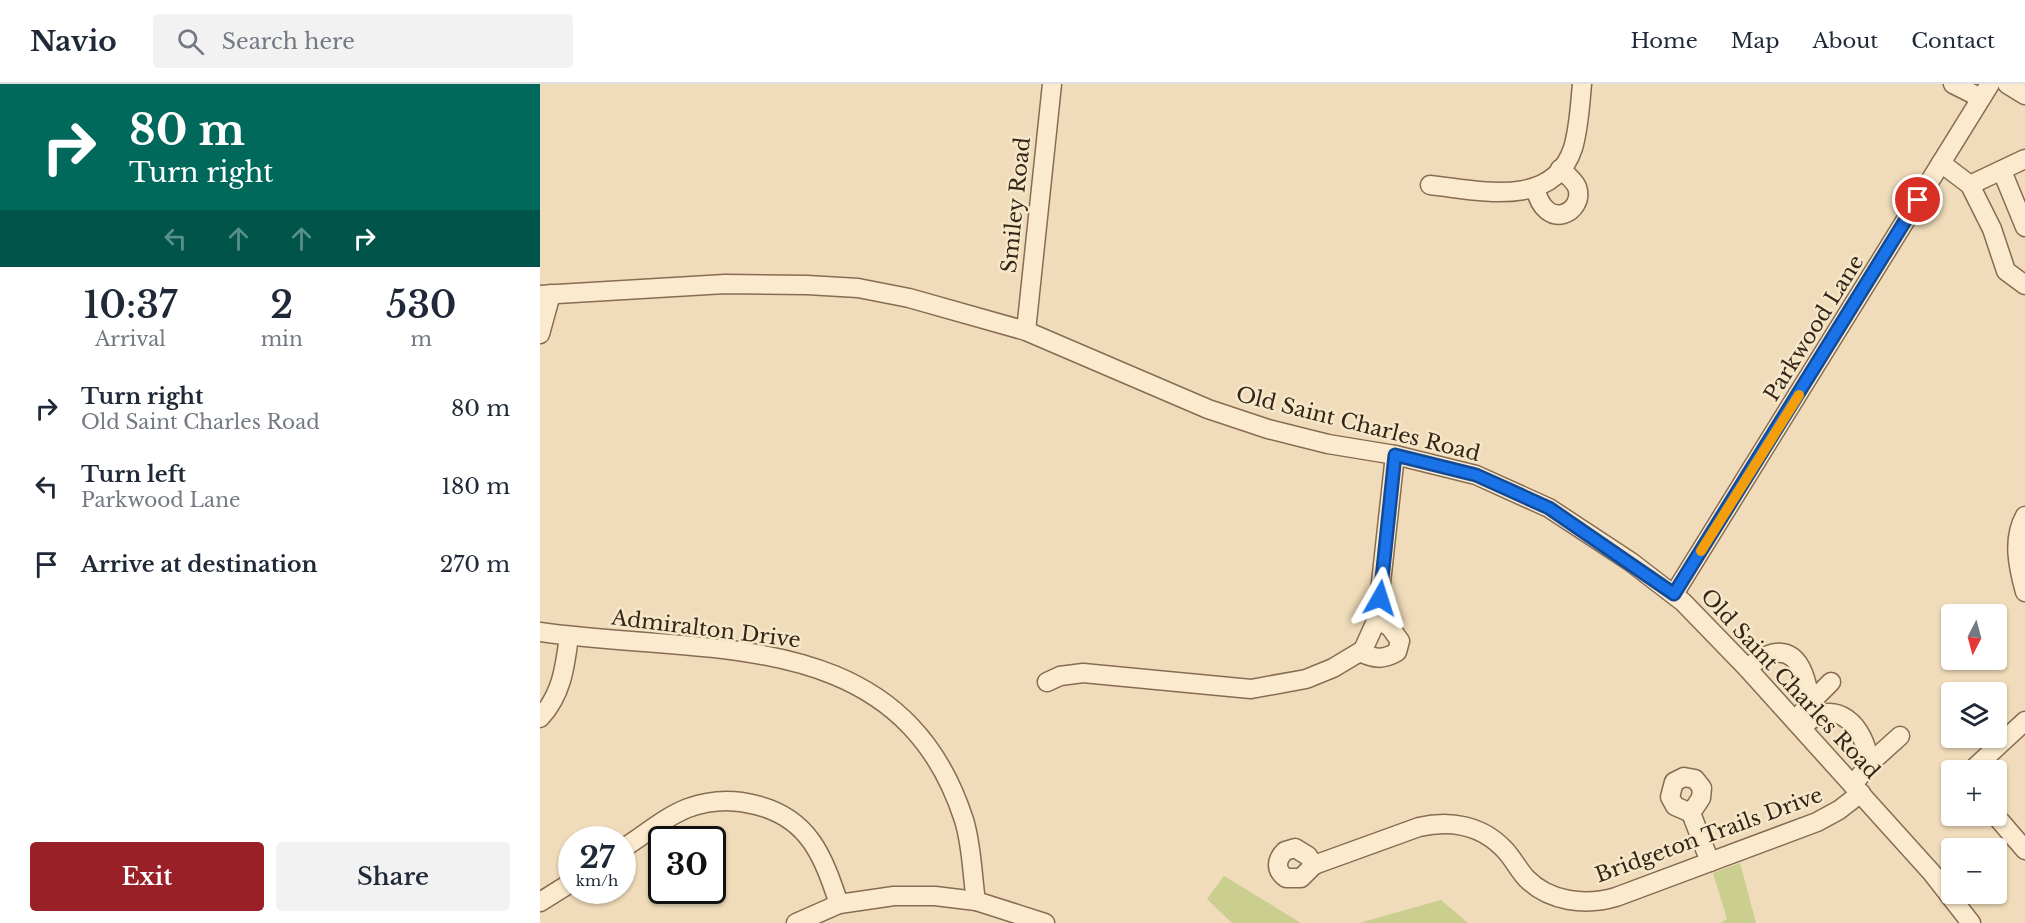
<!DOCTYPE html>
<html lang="en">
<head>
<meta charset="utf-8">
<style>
  :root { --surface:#fff; --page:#f2f2f3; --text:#1f2937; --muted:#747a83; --line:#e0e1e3; --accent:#9a2028 }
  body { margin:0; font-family:"Libre Baskerville",serif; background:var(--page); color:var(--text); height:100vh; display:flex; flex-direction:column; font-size:22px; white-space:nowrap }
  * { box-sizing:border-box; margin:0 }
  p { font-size:20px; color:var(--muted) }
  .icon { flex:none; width:33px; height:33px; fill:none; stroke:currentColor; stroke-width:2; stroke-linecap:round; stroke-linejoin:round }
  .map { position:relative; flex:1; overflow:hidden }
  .details { display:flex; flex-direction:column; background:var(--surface); width:540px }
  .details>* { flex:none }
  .top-card { background:#00695c; color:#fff; overflow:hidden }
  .needle { width:39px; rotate:186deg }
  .buttons { position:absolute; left:1401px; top:520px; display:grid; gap:12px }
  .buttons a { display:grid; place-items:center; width:66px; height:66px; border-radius:6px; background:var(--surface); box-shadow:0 2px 4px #0004; font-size:30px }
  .speed { position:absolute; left:18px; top:742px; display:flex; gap:12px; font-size:30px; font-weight:700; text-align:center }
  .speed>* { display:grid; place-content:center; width:78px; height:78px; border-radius:50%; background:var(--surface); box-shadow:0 2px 4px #0004; line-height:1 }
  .speed small { font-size:15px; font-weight:400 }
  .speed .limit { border:3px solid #111; border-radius:9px; background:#fff; color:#111 }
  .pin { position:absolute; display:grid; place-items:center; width:51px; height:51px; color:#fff; margin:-26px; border:3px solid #fff; border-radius:50%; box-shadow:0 2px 6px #0007 }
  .me { position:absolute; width:66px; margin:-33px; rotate:6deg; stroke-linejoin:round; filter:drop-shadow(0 0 4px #0008) }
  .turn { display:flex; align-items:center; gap:21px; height:126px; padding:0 30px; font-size:27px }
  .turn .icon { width:78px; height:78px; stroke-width:2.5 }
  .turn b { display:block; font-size:42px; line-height:51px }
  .lanes { display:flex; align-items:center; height:57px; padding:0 30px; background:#0003; justify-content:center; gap:30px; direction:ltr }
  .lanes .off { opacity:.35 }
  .eta { display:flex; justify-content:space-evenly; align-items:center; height:102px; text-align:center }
  .eta b { font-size:36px; font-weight:600; line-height:42px }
  .cta { display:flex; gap:12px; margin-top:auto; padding:12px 30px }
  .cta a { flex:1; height:69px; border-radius:6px; background:var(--accent); color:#fff; font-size:24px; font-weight:600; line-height:69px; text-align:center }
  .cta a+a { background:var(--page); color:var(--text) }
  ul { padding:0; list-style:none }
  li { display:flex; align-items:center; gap:18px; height:78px; padding:0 30px }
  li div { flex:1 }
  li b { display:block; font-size:22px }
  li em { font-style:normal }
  header { display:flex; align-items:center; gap:36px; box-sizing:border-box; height:84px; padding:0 30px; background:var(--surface); border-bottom:2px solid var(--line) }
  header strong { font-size:28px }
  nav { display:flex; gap:33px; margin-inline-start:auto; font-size:21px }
  .search { width:420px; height:54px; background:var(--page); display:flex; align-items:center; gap:15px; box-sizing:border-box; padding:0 21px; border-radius:6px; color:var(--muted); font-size:22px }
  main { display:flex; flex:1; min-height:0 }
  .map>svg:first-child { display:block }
  .green { fill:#cace8e }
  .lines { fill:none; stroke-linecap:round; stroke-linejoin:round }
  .minor-casing { stroke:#876c53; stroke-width:21 }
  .minor { stroke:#fbeacd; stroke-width:18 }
  .route-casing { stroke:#114b97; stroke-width:15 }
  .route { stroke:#1a73e8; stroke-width:10 }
  .slow { stroke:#f59e0b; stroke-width:10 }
  .labels { text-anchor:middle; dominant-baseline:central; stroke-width:5; stroke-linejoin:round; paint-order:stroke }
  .street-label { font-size:21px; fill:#352519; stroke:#f7e7c9 }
</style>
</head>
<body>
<header>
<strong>Navio</strong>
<div class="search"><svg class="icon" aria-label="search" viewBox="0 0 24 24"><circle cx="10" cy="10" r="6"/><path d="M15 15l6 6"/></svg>Search here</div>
<nav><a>Home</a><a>Map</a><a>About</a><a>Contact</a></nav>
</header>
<main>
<section class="details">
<div class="top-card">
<div class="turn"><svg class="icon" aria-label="right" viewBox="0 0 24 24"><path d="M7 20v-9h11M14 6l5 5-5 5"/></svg><div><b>80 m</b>Turn right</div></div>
<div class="lanes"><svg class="icon off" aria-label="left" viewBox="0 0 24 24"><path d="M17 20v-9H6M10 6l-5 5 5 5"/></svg><svg class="icon off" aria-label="ahead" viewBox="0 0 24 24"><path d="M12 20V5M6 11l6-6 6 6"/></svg><svg class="icon off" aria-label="ahead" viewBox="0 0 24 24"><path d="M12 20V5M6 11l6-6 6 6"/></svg><svg class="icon" aria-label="right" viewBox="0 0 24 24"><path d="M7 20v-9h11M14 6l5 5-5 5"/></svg></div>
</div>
<div class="eta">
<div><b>10:37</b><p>Arrival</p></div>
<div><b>2</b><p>min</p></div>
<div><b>530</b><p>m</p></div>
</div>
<ul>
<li><svg class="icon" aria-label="right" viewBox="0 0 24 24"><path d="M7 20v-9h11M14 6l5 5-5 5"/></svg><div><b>Turn right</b><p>Old Saint Charles Road</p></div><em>80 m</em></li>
<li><svg class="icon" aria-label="left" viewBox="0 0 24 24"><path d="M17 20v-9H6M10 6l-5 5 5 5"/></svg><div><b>Turn left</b><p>Parkwood Lane</p></div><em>180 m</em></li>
<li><svg class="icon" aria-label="arrive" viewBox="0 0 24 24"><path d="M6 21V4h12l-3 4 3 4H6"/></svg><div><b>Arrive at destination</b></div><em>270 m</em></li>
</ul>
<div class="cta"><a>Exit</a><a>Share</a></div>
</section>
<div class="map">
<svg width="1485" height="839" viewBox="0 0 1485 839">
  <rect width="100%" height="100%" fill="#f0dcba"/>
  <g class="green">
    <polygon points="1200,779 1216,839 1180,839 1187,835 1173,789"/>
    <polygon points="684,792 761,839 692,839 667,815"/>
    <polygon points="901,816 928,839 819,839"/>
  </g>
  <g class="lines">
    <defs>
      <g id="minor">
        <polyline points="1413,0 1441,14"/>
        <polyline points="1467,0 1485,11"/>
        <polyline points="1401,79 1430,101 1452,145 1466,187 1485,201"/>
        <polyline points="1462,87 1485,143"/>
        <path d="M890,101C937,106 1013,126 1033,64C1039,44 1040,21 1042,0"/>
        <polyline points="1430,101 1485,75"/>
        <path d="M995,103C1005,150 1046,128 1037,103C1034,96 1026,90 1020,85"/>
        <polyline points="0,211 185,200 267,201 318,204 369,214 486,247 668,325 728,345 788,360 855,371 936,391 1009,424 1091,478 1143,518 1207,584 1392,789 1431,839"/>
        <polyline points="486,247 512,0"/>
        <polyline points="0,250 11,210"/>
        <path d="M1485,432C1472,455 1478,483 1485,508"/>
        <polyline points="1134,510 1450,0"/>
        <path d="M0,548C164,572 360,538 424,736C432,762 432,790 436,817"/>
        <path d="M820,568C834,575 843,576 857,568L860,557L850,543L837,535"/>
        <path d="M1207,584C1248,551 1265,576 1270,619L1255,637"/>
        <polyline points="507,598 520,592 543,589 711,605 766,595 793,584 823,566 837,535 855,371"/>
        <polyline points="1270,619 1291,598"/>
        <path d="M0,634C22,610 25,583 29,552"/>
        <path d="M1262,644C1293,608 1327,643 1329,680L1313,701"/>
        <polyline points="1329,680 1360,652"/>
        <polyline points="1431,687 1485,637"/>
        <polygon points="1144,693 1155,695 1162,704 1161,714 1151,729 1135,722 1130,713 1134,698"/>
        <polyline points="1151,729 1170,778"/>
        <polyline points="1456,732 1485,766"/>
        <path d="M755,764L768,772L774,781L761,794H746C735,786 736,776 745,767Z"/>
        <path d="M82,765C103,752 126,732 148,724C170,716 194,715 216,721C269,734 283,772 299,820"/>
        <path d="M774,781L879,743C910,736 941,741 964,765C972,773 978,785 986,794C1009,818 1046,822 1076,813L1277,738L1299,726L1321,709"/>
        <polyline points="0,818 32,798"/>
        <polyline points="256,839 299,820 354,812 395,812 436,817 505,839"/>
      </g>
    </defs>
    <use href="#minor" class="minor-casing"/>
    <use href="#minor" class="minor"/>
  </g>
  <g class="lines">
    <defs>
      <polyline id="route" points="840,514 855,371 936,391 1009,424 1134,510 1378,116"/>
    </defs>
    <use href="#route" class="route-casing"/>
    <use href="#route" class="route"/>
    <polyline class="slow" points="1161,467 1259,311"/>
  </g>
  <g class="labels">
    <g class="street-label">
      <text transform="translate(476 121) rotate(-84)">Smiley Road</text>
      <text transform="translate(1274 244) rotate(-58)">Parkwood Lane</text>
      <text transform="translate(818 340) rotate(14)">Old Saint Charles Road</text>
      <text transform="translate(166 545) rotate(7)">Admiralton Drive</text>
      <text transform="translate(1250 600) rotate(47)">Old Saint Charles Road</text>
      <text transform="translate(1169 751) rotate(-20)">Bridgeton Trails Drive</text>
    </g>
  </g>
</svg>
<div class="buttons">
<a><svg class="needle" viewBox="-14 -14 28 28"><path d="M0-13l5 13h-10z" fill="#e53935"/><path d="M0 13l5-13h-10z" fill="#747a83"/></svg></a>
<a><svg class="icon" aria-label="layers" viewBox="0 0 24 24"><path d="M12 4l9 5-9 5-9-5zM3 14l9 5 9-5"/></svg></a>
<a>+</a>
<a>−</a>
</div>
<div class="speed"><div>27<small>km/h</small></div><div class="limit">30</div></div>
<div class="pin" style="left:1378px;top:116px;background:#d93025"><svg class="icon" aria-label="arrive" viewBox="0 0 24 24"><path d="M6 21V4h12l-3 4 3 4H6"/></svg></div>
<svg class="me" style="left:840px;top:514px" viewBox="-20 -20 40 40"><path d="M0-17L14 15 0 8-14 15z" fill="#1a73e8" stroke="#fff" stroke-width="4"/></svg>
</div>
</main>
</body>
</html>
